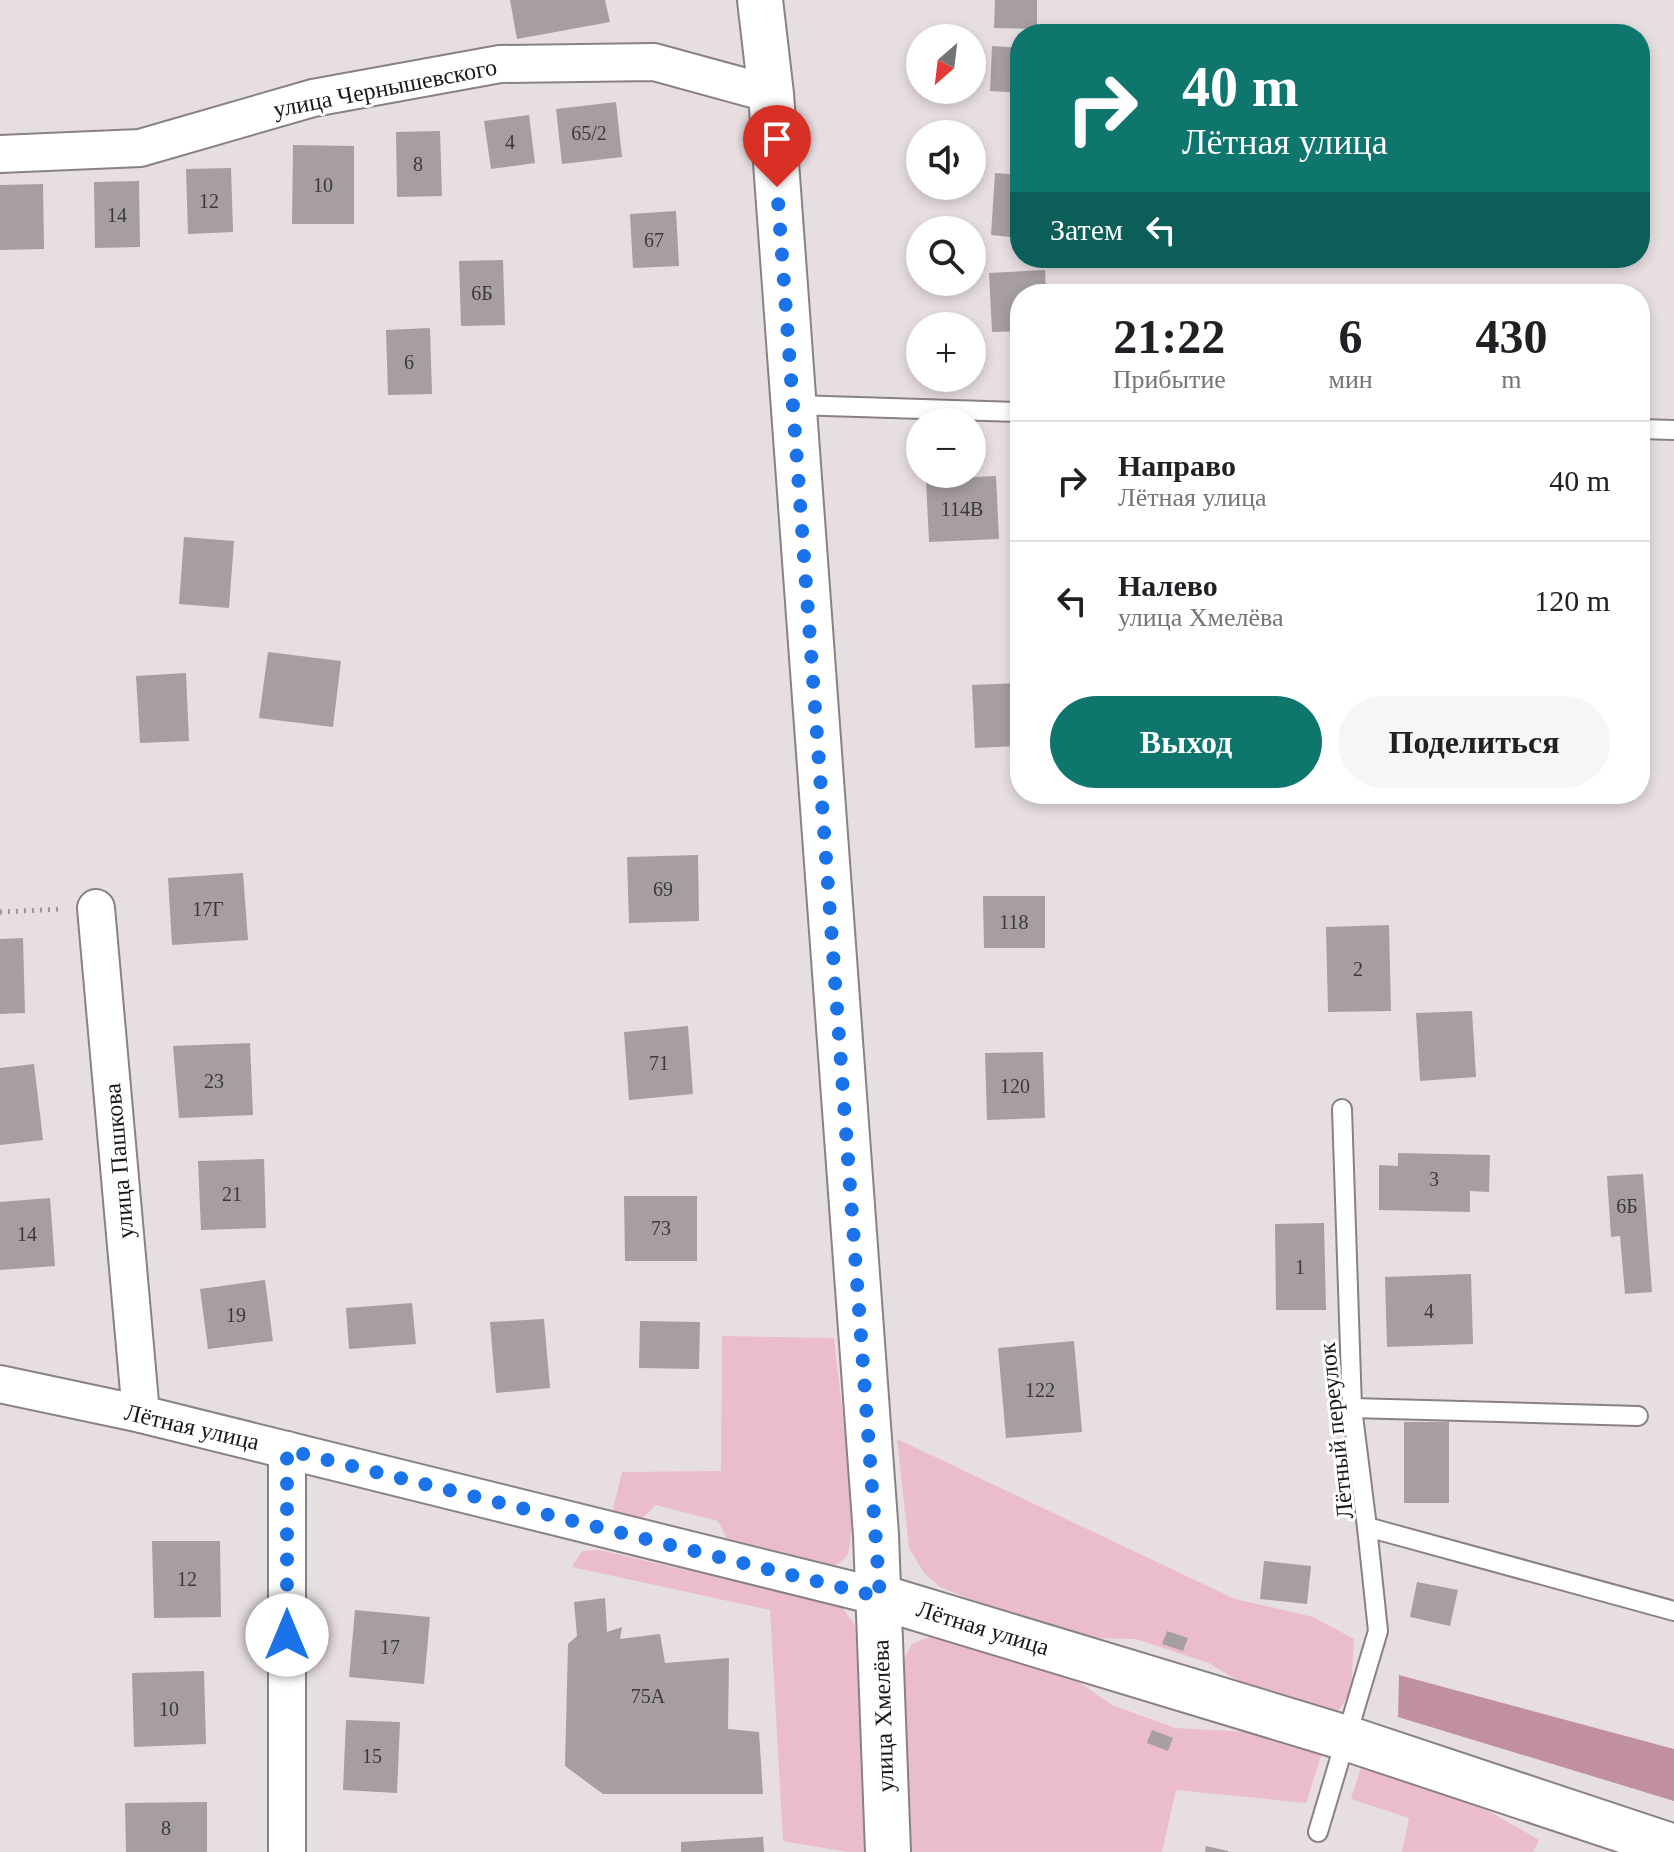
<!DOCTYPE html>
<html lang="ru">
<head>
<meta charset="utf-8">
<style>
  :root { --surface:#fff; --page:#f6f6f6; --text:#202124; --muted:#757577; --line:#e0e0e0; --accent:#0f766e }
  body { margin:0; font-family:Georgia,serif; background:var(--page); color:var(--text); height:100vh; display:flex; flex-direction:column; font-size:30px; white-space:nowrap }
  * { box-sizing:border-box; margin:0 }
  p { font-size:26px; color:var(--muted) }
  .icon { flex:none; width:44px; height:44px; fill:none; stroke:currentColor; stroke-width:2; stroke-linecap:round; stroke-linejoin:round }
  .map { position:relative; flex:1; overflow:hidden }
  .sheet { position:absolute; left:1010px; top:284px; width:640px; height:520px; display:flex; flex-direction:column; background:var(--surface); border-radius:32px; box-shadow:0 4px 12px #0003 }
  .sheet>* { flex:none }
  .guide { position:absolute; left:1010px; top:24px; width:640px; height:244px; border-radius:32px; box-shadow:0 4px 12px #0003; background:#0f766e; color:#fff; overflow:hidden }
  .needle { width:52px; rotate:208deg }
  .buttons { position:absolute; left:906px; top:24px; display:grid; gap:16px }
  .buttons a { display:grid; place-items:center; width:80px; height:80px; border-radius:50%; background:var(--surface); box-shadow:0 4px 12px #0003; font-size:40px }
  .pin { position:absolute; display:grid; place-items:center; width:68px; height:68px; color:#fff; margin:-82px -34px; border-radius:50% 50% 50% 0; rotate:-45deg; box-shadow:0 0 8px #0007 }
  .pin .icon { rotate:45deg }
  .me { position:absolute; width:88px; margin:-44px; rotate:0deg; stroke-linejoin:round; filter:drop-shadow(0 0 6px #0008) }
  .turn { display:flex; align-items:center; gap:28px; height:168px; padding:0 40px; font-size:36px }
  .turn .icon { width:104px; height:104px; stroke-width:2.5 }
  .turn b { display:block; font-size:56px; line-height:68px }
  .then { display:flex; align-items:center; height:76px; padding:0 40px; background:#0003; gap:16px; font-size:30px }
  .eta { display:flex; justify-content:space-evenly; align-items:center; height:136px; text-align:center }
  .eta b { font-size:48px; font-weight:800; line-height:56px }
  .cta { display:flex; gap:16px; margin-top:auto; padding:16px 40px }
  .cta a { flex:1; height:92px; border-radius:48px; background:var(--accent); color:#fff; font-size:32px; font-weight:800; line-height:92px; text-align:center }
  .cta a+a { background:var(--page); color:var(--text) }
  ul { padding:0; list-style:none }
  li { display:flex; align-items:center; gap:24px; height:120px; padding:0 40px; border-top:2px solid var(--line) }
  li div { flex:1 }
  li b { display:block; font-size:30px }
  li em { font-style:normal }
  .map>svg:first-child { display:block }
  .green { fill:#ebbdcc }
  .forest { fill:#c0909f }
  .building { fill:#a79ea1 }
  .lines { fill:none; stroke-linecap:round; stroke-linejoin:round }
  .lane-casing { stroke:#8a8184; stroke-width:22 }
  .street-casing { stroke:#8a8184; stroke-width:40 }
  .secondary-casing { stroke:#8a8184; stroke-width:48 }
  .path { stroke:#9c9697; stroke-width:5; stroke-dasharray:2 6; stroke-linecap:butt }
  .lane { stroke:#fff; stroke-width:18 }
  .street { stroke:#fff; stroke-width:36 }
  .secondary { stroke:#fff; stroke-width:44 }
  .route { stroke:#1a73e8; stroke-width:14; stroke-dasharray:0 25.2 }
  .labels { text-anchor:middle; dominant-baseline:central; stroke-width:6; stroke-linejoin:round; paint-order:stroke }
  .number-label { font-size:20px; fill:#3d393a }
  .street-label { font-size:24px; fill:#1a1718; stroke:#fff }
</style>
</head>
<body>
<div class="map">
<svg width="1674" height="1852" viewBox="0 0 1674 1852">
  <rect width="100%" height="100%" fill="#e7dee0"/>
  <g class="green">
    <path d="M722,1336L834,1338C838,1379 859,1523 848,1553C844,1563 833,1566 823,1569L730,1545L718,1521L656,1505L634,1526L611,1518L622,1472L721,1471Z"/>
    <polygon points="897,1439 1235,1599 1313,1617 1354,1639 1351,1691 1339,1710 1313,1708 1248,1687 1209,1663 1136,1639 1087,1638 989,1607 940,1587 924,1573 909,1548"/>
    <polygon points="600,1550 842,1607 855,1625 871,1852 847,1852 783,1841 770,1610 572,1567 582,1551"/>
    <polygon points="935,1635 1060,1669 1112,1705 1175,1728 1271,1733 1322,1753 1306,1803 1176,1790 1162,1852 906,1852 898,1669 912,1644"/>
    <polygon points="1362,1764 1487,1810 1539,1840 1533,1852 1402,1852 1409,1818 1351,1799"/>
  </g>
  <polygon class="forest" points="1399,1675 1674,1749 1674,1801 1398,1717"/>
  <g class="building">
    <polygon points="510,0 605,0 610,22 517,39"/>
    <polygon points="995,0 1037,0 1037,29 994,28"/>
    <polygon points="992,46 1020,48 1020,93 990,91"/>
    <polygon points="616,102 622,157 562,164 556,109"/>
    <polygon points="529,115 535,163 491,169 484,121"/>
    <polygon points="440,131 442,196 397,197 396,132"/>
    <polygon points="293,145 354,146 354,224 292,224"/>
    <polygon points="231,168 233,232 188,234 186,169"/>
    <polygon points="995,173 1020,175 1020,238 991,235"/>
    <polygon points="139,181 140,247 95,248 94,182"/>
    <polygon points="43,184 44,249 0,250 0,185"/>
    <polygon points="676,211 679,266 633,268 630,214"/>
    <polygon points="503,260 505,325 461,326 459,261"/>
    <polygon points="1045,270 1046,294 1020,294 1020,331 992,332 989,273"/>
    <polygon points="430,328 432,394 388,395 386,330"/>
    <polygon points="996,476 999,539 929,542 926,479"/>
    <polygon points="184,537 234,541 229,608 179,604"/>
    <polygon points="268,652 341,661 333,727 259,718"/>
    <polygon points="186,673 189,741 140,743 136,676"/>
    <polygon points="1020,683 1020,746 975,748 972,685"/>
    <polygon points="698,855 699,921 629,923 627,857"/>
    <polygon points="243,873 248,940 172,945 168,878"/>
    <polygon points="983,896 1045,896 1045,948 984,948"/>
    <polygon points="1389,925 1391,1011 1328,1012 1326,927"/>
    <polygon points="23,938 25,1013 0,1014 0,939"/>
    <polygon points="1472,1011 1476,1077 1420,1081 1416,1013"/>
    <polygon points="688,1026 693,1094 629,1100 624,1032"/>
    <polygon points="250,1043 253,1115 179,1118 173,1046"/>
    <polygon points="1043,1052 1045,1118 987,1120 985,1053"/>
    <polygon points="34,1064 43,1140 0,1145 0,1068"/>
    <polygon points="1398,1153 1490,1155 1489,1192 1470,1191 1470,1212 1379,1210 1379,1165 1398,1166"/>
    <polygon points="264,1159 266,1228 201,1230 198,1161"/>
    <polygon points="1643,1174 1652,1292 1625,1294 1620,1236 1611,1237 1607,1176"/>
    <polygon points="624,1196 697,1196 697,1261 625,1261"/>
    <polygon points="50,1198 55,1266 0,1270 0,1202"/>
    <polygon points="1324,1223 1326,1310 1276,1310 1275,1224"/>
    <polygon points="1471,1274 1473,1344 1387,1347 1385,1277"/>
    <polygon points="265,1280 273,1341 208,1349 200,1289"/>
    <polygon points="412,1303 416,1344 349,1349 346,1308"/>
    <polygon points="544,1319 550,1388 496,1393 490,1322"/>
    <polygon points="640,1321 700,1322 699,1369 639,1368"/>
    <polygon points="1074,1341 1082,1432 1006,1438 998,1348"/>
    <rect x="1404" y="1422" width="45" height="81"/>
    <polygon points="152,1541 220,1541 221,1617 154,1618"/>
    <polygon points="1264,1561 1311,1566 1307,1604 1260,1599"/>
    <polygon points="1417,1582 1458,1590 1450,1626 1410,1617"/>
    <polygon points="605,1598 607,1632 622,1627 620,1639 660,1634 665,1663 729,1658 728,1729 759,1732 763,1794 603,1794 565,1766 568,1644 577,1636 574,1602"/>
    <polygon points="355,1610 430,1617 424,1684 349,1677"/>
    <polygon points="1167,1631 1188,1638 1183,1651 1162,1644"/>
    <polygon points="204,1671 206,1744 134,1747 132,1673"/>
    <polygon points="346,1720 400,1722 397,1793 343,1790"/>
    <polygon points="1152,1730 1173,1738 1168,1751 1147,1743"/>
    <polygon points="207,1802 207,1852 126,1852 125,1803"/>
    <polygon points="763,1837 764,1852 681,1852 681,1842"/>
    <polygon points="1206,1846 1228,1851 1228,1852 1205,1852"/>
  </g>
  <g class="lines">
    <defs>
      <g id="lane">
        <polyline points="794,405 1020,412"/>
        <polyline points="1640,429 1674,430"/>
        <polyline points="1342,1109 1352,1408 1367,1527 1674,1611"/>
        <polyline points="1352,1408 1638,1416"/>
        <polyline points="1318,1832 1378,1631 1367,1527"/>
      </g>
      <g id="street">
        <polyline points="0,154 140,148 313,98 500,64 654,62 771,94"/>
        <polyline points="96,908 141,1414"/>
        <polyline points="0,1384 141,1414 880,1597"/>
        <polyline points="287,1852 287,1450"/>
      </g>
      <g id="secondary">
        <polyline points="760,0 771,94 876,1535 888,1852"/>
        <polyline points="880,1597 1346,1738 1674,1847"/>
      </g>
    </defs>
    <use href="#lane" class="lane-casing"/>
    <use href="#street" class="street-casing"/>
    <use href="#secondary" class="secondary-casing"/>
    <polyline class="path" points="0,912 63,909"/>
    <use href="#lane" class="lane"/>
    <use href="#street" class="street"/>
    <use href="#secondary" class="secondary"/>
  </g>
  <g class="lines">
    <polyline class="route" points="287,1635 287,1450 880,1597 777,187"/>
  </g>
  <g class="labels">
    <g class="number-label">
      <text x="589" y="133">65/2</text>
      <text x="510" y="142">4</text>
      <text x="418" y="164">8</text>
      <text x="323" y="185">10</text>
      <text x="209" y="201">12</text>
      <text x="117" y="215">14</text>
      <text x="654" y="240">67</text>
      <text x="482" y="293">6Б</text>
      <text x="409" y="362">6</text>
      <text x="962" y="509">114В</text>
      <text x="663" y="889">69</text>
      <text x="208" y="909">17Г</text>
      <text x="1014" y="922">118</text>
      <text x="1358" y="969">2</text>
      <text x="659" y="1063">71</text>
      <text x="214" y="1081">23</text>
      <text x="1015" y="1086">120</text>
      <text x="1434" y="1179">3</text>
      <text x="232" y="1194">21</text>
      <text x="1627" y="1206">6Б</text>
      <text x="661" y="1228">73</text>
      <text x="27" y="1234">14</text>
      <text x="1300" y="1267">1</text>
      <text x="1429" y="1311">4</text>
      <text x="236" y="1315">19</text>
      <text x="1040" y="1390">122</text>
      <text x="187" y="1579">12</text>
      <text x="390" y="1647">17</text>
      <text x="648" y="1696">75А</text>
      <text x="169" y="1709">10</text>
      <text x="372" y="1756">15</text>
      <text x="166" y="1828">8</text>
    </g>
    <g class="street-label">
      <text transform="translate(385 88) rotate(-11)">улица Чернышевского</text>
      <text transform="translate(119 1161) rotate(-95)">улица Пашкова</text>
      <text transform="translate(192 1427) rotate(13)">Лётная улица</text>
      <text transform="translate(1336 1431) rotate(-96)">Лётный переулок</text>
      <text transform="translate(983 1628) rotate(17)">Лётная улица</text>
      <text transform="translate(883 1716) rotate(-92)">улица Хмелёва</text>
    </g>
  </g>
</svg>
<div class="buttons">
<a><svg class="needle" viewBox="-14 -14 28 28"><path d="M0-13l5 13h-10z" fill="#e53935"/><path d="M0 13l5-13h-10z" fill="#757577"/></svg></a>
<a><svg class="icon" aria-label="sound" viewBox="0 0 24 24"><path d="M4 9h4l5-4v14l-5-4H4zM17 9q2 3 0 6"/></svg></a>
<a><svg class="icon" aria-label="search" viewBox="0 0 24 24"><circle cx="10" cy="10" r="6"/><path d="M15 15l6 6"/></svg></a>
<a>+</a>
<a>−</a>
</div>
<div class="pin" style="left:777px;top:187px;background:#d93025"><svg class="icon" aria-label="arrive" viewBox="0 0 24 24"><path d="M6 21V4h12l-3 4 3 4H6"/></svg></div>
<svg class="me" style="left:287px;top:1635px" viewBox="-20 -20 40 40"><circle r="19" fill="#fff"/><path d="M0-13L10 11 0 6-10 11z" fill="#1a73e8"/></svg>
<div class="guide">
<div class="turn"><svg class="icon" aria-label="right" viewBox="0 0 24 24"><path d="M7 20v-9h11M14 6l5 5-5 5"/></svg><div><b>40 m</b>Лётная улица</div></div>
<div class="then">Затем<svg class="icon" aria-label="left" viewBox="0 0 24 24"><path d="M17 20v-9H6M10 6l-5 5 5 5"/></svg></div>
</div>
<section class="sheet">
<div class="eta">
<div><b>21:22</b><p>Прибытие</p></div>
<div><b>6</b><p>мин</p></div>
<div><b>430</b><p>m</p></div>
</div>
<ul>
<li><svg class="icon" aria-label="right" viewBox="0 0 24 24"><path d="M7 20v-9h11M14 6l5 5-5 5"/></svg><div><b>Направо</b><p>Лётная улица</p></div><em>40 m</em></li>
<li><svg class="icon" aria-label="left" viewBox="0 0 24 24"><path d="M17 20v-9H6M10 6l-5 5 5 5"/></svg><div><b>Налево</b><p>улица Хмелёва</p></div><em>120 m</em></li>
</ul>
<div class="cta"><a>Выход</a><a>Поделиться</a></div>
</section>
</div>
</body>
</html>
